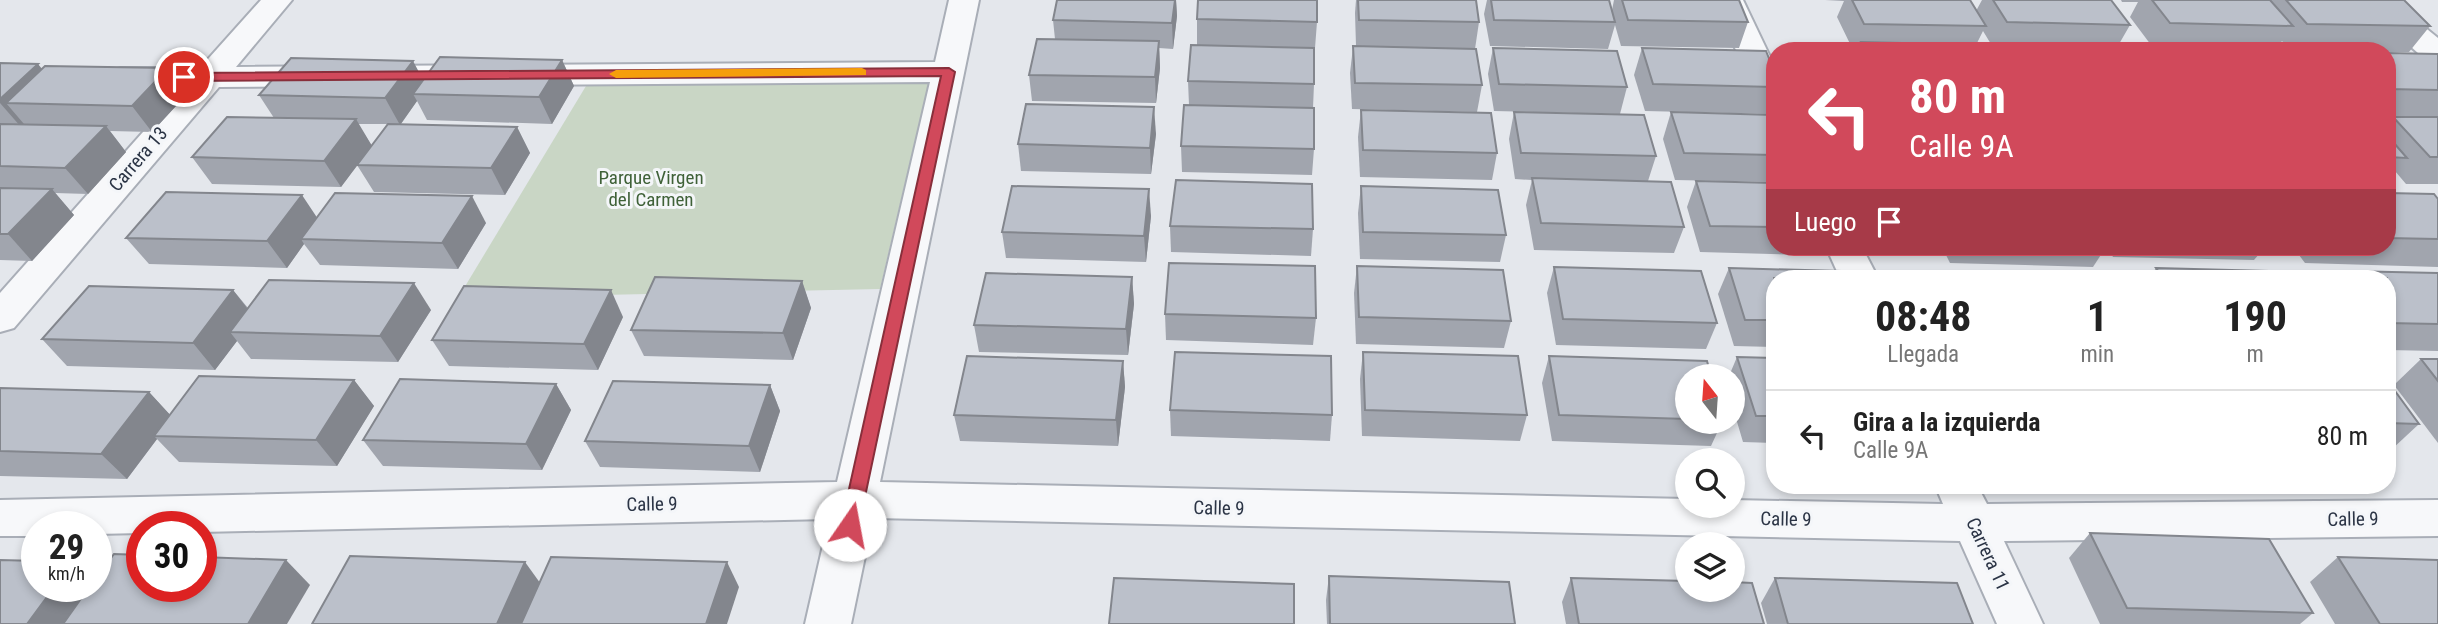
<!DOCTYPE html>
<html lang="es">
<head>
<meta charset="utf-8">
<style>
  :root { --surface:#fff; --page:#f6f6f6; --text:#222; --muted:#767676; --line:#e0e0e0 }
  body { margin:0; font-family:"Roboto Condensed",sans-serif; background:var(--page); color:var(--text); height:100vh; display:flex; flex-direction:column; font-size:26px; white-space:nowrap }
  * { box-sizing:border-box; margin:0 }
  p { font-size:23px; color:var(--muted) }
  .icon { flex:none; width:38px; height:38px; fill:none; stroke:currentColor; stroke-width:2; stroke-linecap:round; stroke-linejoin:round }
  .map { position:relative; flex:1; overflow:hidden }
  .details { position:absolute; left:1766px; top:270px; width:630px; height:224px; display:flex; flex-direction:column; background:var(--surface); border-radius:28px; box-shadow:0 4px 10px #0003 }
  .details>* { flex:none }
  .banner { position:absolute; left:1766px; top:42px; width:630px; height:214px; border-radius:28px; box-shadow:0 4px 10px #0003; background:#d1495b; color:#fff; overflow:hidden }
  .needle { width:46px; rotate:343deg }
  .buttons { position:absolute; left:1675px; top:364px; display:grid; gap:14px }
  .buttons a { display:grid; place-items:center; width:70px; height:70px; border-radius:50%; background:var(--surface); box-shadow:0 4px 10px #0003; font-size:35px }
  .speed { position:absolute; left:21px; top:511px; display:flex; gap:14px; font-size:35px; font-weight:700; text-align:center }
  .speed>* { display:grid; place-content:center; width:91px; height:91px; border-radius:50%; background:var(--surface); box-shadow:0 4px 10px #0003; line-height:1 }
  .speed small { font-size:18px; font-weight:400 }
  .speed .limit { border:10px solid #d22; background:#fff; color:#111 }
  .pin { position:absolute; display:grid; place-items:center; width:60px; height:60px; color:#fff; margin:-30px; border:4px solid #fff; border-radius:50%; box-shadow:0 2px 7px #0007 }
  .me { position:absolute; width:77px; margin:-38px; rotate:12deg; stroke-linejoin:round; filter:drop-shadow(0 0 5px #0008) }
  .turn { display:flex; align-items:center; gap:24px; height:147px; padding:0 28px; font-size:32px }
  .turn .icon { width:91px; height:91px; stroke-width:2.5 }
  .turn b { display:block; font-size:49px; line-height:60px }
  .then { display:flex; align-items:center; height:66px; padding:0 28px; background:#0003; gap:14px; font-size:26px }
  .eta { display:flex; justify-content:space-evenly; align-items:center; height:119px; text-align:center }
  .eta b { font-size:42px; font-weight:700; line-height:49px }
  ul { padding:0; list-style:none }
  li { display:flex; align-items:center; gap:21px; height:91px; padding:0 28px; border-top:2px solid var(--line) }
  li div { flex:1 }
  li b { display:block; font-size:26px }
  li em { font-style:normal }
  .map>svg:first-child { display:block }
  .green { fill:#c9d6c5 }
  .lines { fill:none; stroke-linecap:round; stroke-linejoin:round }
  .minor-casing { stroke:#a9aeb7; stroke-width:4 }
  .minor { fill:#f7f8fa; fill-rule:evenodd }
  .wall { fill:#a1a5ae; fill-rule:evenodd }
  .shaded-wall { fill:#83868d }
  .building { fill:#bbc0ca; stroke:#83868d; stroke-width:2 }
  .route { fill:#d1495b; stroke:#882f3b; stroke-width:2 }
  .slow { fill:#f59e0b }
  .labels { text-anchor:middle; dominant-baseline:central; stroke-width:6; stroke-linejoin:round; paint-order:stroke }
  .street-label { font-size:19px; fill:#2b3445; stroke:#f4f6f9 }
  .park-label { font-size:19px; fill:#3f6138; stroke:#f4f6f9 }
</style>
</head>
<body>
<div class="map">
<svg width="2438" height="624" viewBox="0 0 2438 624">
  <rect width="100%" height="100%" fill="#e4e7ec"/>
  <polygon class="green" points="589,81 929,81 880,289 458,298"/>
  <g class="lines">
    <defs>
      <g id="minor">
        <polygon points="261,0 292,0 236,67 935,62 949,0 979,0 880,482 1687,499 1687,506 1732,506 1732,500 1943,504 1935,485 1977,485 1987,504 2438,500 2438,536 2004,541 2043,624 1997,624 1960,541 873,518 851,624 805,624 829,519 201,532 201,527 142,527 142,533 96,534 96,527 37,527 37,536 0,536 0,500 837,482 930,82 219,87 14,328 0,332 0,293 183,87 121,88 110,85 105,78 110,71 121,68 200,68"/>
        <polygon points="1713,0 1743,0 1774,65 1774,108 1762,105 1758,98"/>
        <polygon points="2358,0 2391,0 2438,38 2438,63 2427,61"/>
        <polygon points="1826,247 1862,247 1878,278 1840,278"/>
      </g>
    </defs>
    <use href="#minor" class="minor-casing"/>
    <use href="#minor" class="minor"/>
  </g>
  <g class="wall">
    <polygon points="1057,0 1176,0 1177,16 1173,49 1159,48 1160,68 1156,103 1032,101 1029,75 1055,39 1053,20"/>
    <polygon points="1356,0 1476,0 1479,22 1475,49 1356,46 1355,13"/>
    <polygon points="1487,0 1609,0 1612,10 1614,0 1739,0 1748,22 1739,48 1621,46 1615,25 1608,49 1490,46 1484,14"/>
    <polygon points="1825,0 1970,0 1976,11 1982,0 2111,0 2130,25 2115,51 2020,51 2021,49 1994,49 1983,31 1976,45 1989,51 1858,51 1853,50 1837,17 1844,1"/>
    <polygon points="2121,0 2404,0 2430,26 2409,52 2387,52 2387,51 2289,50 2282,41 2275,51 2154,49 2130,17 2138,2 2122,2"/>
    <polygon points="1197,19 1317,22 1315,48 1211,46 1314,84 1313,108 1314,149 1312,175 1182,172 1181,146 1189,105 1188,81 1197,45"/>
    <polygon points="1353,47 1482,85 1477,112 1352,109 1350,73"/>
    <polygon points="1493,48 1627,87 1620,114 1494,111 1488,74"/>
    <polygon points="1642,48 1774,71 1774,105 1771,114 1645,111 1634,75"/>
    <polygon points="2387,53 2438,54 2438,117 2387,116"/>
    <path d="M562,60L574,86L552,124L427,120L417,101L401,124L517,127L530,153L505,195L374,192L357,165L341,187L212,184L192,157L274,118L259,95L423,80ZM358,124H387L372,146Z"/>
    <polygon points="0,63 42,69 168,68 187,94 152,132 110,131 126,152 88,194 55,193 74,215 32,261 0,260"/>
    <polygon points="1361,110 1497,153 1492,180 1360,177 1358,137"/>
    <polygon points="1514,112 1656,156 1648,181 1684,227 1674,253 1534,250 1526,205 1532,180 1515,179 1509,139"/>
    <polygon points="1671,112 1774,115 1774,182 1675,180 1663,139"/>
    <polygon points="2393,117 2438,117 2438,184 2406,184 2395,171 2387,180 2387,124"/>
    <polygon points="1156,134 1151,174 1021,171 1018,144"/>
    <polygon points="1696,181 1774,183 1774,247 1846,247 1841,256 1700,252 1687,207"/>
    <polygon points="1361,186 1506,235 1500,262 1360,259 1358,213"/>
    <polygon points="2387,193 2438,239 2438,267 2305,263 2293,247 2387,247"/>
    <polygon points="1151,216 1146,262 1006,258 1002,232"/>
    <polygon points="317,217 486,223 458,269 320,265 304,244 287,268 149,264 126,238"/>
    <polygon points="1170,226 1313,229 1311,256 1171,252"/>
    <polygon points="1942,247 2106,247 2093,267 1950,263"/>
    <polygon points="2107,247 2265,247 2254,260 2113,257"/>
    <polygon points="1357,266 1511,321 1504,348 1356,344 1354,293"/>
    <polygon points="1554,267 1717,323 1706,349 1556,345 1547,293"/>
    <polygon points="1729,268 1774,278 1774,347 1734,346 1718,294"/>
    <polygon points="2156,268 2310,278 2149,278"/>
    <polygon points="2346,271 2438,273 2438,351 2387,350 2387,278 2340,278"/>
    <polygon points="1132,277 1134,304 1128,355 979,352 974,325"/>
    <polygon points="802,281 811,308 793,360 644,356 631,330"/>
    <polygon points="233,290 248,308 431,310 398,362 251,359 237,341 215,370 67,366 42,339"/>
    <polygon points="1165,314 1316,318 1313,345 1166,340"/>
    <polygon points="623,317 598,370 449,366 432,340"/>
    <polygon points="1363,352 1527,415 1520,441 1362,436 1360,379"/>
    <polygon points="1549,356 1687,376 1687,422 1722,422 1711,446 1552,441 1542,383"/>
    <polygon points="1737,357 1774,358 1774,443 1743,442 1732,405 1732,376 1729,376"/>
    <polygon points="2421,359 2438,359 2438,443 2394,385"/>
    <polygon points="1123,361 1125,387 1118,446 960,441 954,415"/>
    <polygon points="354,380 374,406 337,466 179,462 157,439 127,479 0,476 0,388 149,392 170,415"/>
    <polygon points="2387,380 2419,424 2391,450 2387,450"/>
    <polygon points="556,384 571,410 542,470 383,466 363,440"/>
    <polygon points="770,385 780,411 760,472 600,467 585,441"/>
    <polygon points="1170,410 1332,415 1330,441 1171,436"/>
    <polygon points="2090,533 2313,613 2300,624 2100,624 2069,558"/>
    <polygon points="2338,557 2438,624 2335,624 2310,582"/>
    <polygon points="1329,576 1515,624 1327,624 1326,600"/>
    <polygon points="1571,578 1764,624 1566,624 1562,602"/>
    <polygon points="1775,578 1973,624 1767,624 1761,603"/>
  </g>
  <g class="shaded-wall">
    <polygon points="1175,0 1176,0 1177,16 1173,49 1172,23"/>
    <polygon points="1159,41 1160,68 1156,103 1155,77"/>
    <polygon points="562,60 574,86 552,124 539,97"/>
    <polygon points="413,61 427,87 413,94 417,101 400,125 385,98"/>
    <polygon points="38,64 59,90 6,103 24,124 21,127 0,103 0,99"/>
    <polygon points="168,68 187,94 152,132 132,106"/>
    <polygon points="1154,107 1156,134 1151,174 1150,148"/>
    <polygon points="356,119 372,146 341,187 324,161"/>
    <polygon points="106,126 126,152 88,194 65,168"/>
    <polygon points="517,127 530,153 505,195 491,168"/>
    <polygon points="52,189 74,215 32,261 8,234"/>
    <polygon points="1149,189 1151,216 1146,262 1144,236"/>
    <polygon points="302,195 320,222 301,239 304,244 287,268 267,241"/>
    <polygon points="472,196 486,223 458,269 442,243"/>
    <polygon points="1132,277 1134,304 1128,355 1126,329"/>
    <polygon points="802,281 811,308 793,360 783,333"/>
    <polygon points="414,283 431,310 398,362 380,336"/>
    <polygon points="233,290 254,317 230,332 237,341 215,370 193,343"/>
    <polygon points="611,290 623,317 598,370 584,344"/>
    <polygon points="1123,361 1125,387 1118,446 1116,420"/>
    <polygon points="354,380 374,406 337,466 316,440"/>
    <polygon points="556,384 571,410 542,470 526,444"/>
    <polygon points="770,385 780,411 760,472 749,446"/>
    <polygon points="149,392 173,418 154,436 157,439 127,479 101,454"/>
    <polygon points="286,560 310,585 287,624 248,624"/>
    <polygon points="525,562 543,587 526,624 497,624"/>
    <polygon points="727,562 739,587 727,624 706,624"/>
    <polygon points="55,586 96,586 75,624 27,624"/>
  </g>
  <g class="building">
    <polygon points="1057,0 1175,0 1172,23 1053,20"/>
    <polygon points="1198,0 1317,0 1317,22 1197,19"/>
    <polygon points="1358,0 1476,0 1479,22 1359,20"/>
    <polygon points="1491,0 1609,0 1615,22 1494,20"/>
    <polygon points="1622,0 1739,0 1748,22 1628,20"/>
    <polygon points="1852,0 1970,0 1986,26 1864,24"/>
    <polygon points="1993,0 2111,0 2130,25 2007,22"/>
    <polygon points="2152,0 2270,0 2293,26 2170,23"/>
    <polygon points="2286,0 2404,0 2430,26 2307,24"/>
    <polygon points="1037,39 1159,41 1155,77 1029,75"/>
    <polygon points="1861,42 1985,45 1989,51 1865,51"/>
    <polygon points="1191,45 1314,48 1314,84 1188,81"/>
    <polygon points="1353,46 1476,49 1482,85 1355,83"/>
    <polygon points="1493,48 1617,51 1627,87 1499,84"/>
    <polygon points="1642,48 1766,51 1774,71 1774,87 1653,84"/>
    <polygon points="2021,49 2114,51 2022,51"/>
    <polygon points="2387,53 2438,54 2438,90 2387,89"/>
    <polygon points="440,57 562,60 539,97 413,94"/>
    <polygon points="291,58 413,61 385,98 259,95"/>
    <polygon points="0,63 38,64 0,99"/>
    <polygon points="45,66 168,68 132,106 6,103"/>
    <polygon points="1026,104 1154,107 1150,148 1018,144"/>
    <polygon points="1184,105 1314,108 1314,149 1181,146"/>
    <polygon points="1361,110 1491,113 1497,153 1363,150"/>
    <polygon points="1514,112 1644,115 1656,156 1521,153"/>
    <polygon points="1671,112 1774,115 1774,155 1684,153"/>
    <polygon points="227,117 356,119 324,161 192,157"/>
    <polygon points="2393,117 2438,117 2438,157 2430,157"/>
    <polygon points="0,124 106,126 65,168 0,166"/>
    <polygon points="388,124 517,127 491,168 357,165"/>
    <polygon points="2387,135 2407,158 2387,157"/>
    <polygon points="1532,178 1671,182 1684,227 1541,223"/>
    <polygon points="1176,180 1312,184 1313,229 1170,226"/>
    <polygon points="1696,181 1774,183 1774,227 1710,226"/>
    <polygon points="1012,186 1149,189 1144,236 1002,232"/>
    <polygon points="1361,186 1498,190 1506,235 1363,232"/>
    <polygon points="0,188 52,189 8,234 0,234"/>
    <polygon points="166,192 302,195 267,241 126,238"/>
    <polygon points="335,193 472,196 442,243 301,239"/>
    <polygon points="2387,193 2434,194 2438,199 2438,239 2387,238"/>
    <polygon points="1169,263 1315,266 1316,318 1165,314"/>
    <polygon points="1357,266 1503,270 1511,321 1359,317"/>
    <polygon points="1554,267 1701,271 1717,323 1563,319"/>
    <polygon points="1729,268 1877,272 1880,278 1774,278 1774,320 1745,320"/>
    <polygon points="2156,268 2306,272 2310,278 2163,278"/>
    <polygon points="2346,271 2438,273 2438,324 2387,323 2387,278 2352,278"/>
    <polygon points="986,273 1132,277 1126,329 974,325"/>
    <polygon points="655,277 802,281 783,333 631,330"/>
    <polygon points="269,280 414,283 380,336 230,332"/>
    <polygon points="89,286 233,290 193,343 42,339"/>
    <polygon points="464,286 611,290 584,344 432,340"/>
    <polygon points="1175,352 1331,356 1332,415 1170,410"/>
    <polygon points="1363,352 1518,356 1527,415 1365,410"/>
    <polygon points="967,356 1123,361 1116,420 954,415"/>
    <polygon points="1549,356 1707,361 1711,376 1687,376 1687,419 1559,415"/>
    <polygon points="1737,357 1774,358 1774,416 1756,416"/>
    <polygon points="2421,359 2438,359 2438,381"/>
    <polygon points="199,376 354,380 316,440 154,436"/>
    <polygon points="400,379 556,384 526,444 363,440"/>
    <polygon points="2387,380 2419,424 2387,423"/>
    <polygon points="613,381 770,385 749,446 585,441"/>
    <polygon points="0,388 149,392 101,454 0,451"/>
    <polygon points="2090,533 2269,539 2313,613 2127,608"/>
    <polygon points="114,554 142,555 142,586 201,586 201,557 286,560 248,624 63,624 90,586 96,586 96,578"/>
    <polygon points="350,556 525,562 497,624 312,624"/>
    <polygon points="551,557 727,562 706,624 521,624"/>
    <polygon points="2338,557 2438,560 2438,624 2380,624"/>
    <polygon points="0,560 37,561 37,586 55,586 27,624 0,624"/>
    <polygon points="1329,576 1509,582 1515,624 1330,624"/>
    <polygon points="1114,578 1294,584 1294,624 1109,624"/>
    <polygon points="1571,578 1687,581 1687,590 1732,590 1732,582 1752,583 1764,624 1579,624"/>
    <polygon points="1775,578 1957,583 1973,624 1788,624"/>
  </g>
  <polygon class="route" points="949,68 955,72 859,525 856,530 850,533 843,530 841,525 941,76 184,81 177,77 184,73"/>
  <polygon class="slow" points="862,68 866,70 866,75 616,78 609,74 616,70"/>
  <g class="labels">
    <g class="street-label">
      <text transform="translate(138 159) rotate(-49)">Carrera 13</text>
      <text transform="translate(652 504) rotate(-1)">Calle 9</text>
      <text transform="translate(1219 508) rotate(1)">Calle 9</text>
      <text transform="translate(1786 519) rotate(1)">Calle 9</text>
      <text transform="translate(2353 519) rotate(-1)">Calle 9</text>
      <text transform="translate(1988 554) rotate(65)">Carrera 11</text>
    </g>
    <g class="park-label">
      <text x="651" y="177">Parque Virgen<tspan x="651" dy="22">del Carmen</tspan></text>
    </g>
  </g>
</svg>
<div class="buttons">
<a><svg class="needle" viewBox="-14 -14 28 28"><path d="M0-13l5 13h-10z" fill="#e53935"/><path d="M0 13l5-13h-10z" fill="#767676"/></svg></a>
<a><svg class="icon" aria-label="search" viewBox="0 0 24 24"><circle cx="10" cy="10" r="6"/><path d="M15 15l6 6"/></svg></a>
<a><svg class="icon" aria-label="layers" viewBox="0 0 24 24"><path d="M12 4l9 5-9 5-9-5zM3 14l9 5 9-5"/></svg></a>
</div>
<div class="speed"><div>29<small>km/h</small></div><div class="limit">30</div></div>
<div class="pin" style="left:184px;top:77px;background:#d93025"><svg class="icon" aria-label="arrive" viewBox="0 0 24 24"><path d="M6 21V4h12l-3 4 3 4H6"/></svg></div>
<svg class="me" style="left:850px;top:525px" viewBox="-20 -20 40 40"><circle r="19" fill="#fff"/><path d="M0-13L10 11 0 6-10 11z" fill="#d1495b"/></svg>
<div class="banner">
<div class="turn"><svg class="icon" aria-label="left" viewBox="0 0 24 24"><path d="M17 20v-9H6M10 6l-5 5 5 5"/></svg><div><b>80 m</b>Calle 9A</div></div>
<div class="then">Luego<svg class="icon" aria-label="arrive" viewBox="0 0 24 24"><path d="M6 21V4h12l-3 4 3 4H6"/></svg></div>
</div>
<section class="details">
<div class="eta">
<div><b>08:48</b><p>Llegada</p></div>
<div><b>1</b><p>min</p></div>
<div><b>190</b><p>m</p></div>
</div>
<ul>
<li><svg class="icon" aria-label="left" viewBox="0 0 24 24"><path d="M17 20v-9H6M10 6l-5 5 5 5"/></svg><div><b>Gira a la izquierda</b><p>Calle 9A</p></div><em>80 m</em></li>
</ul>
</section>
</div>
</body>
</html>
